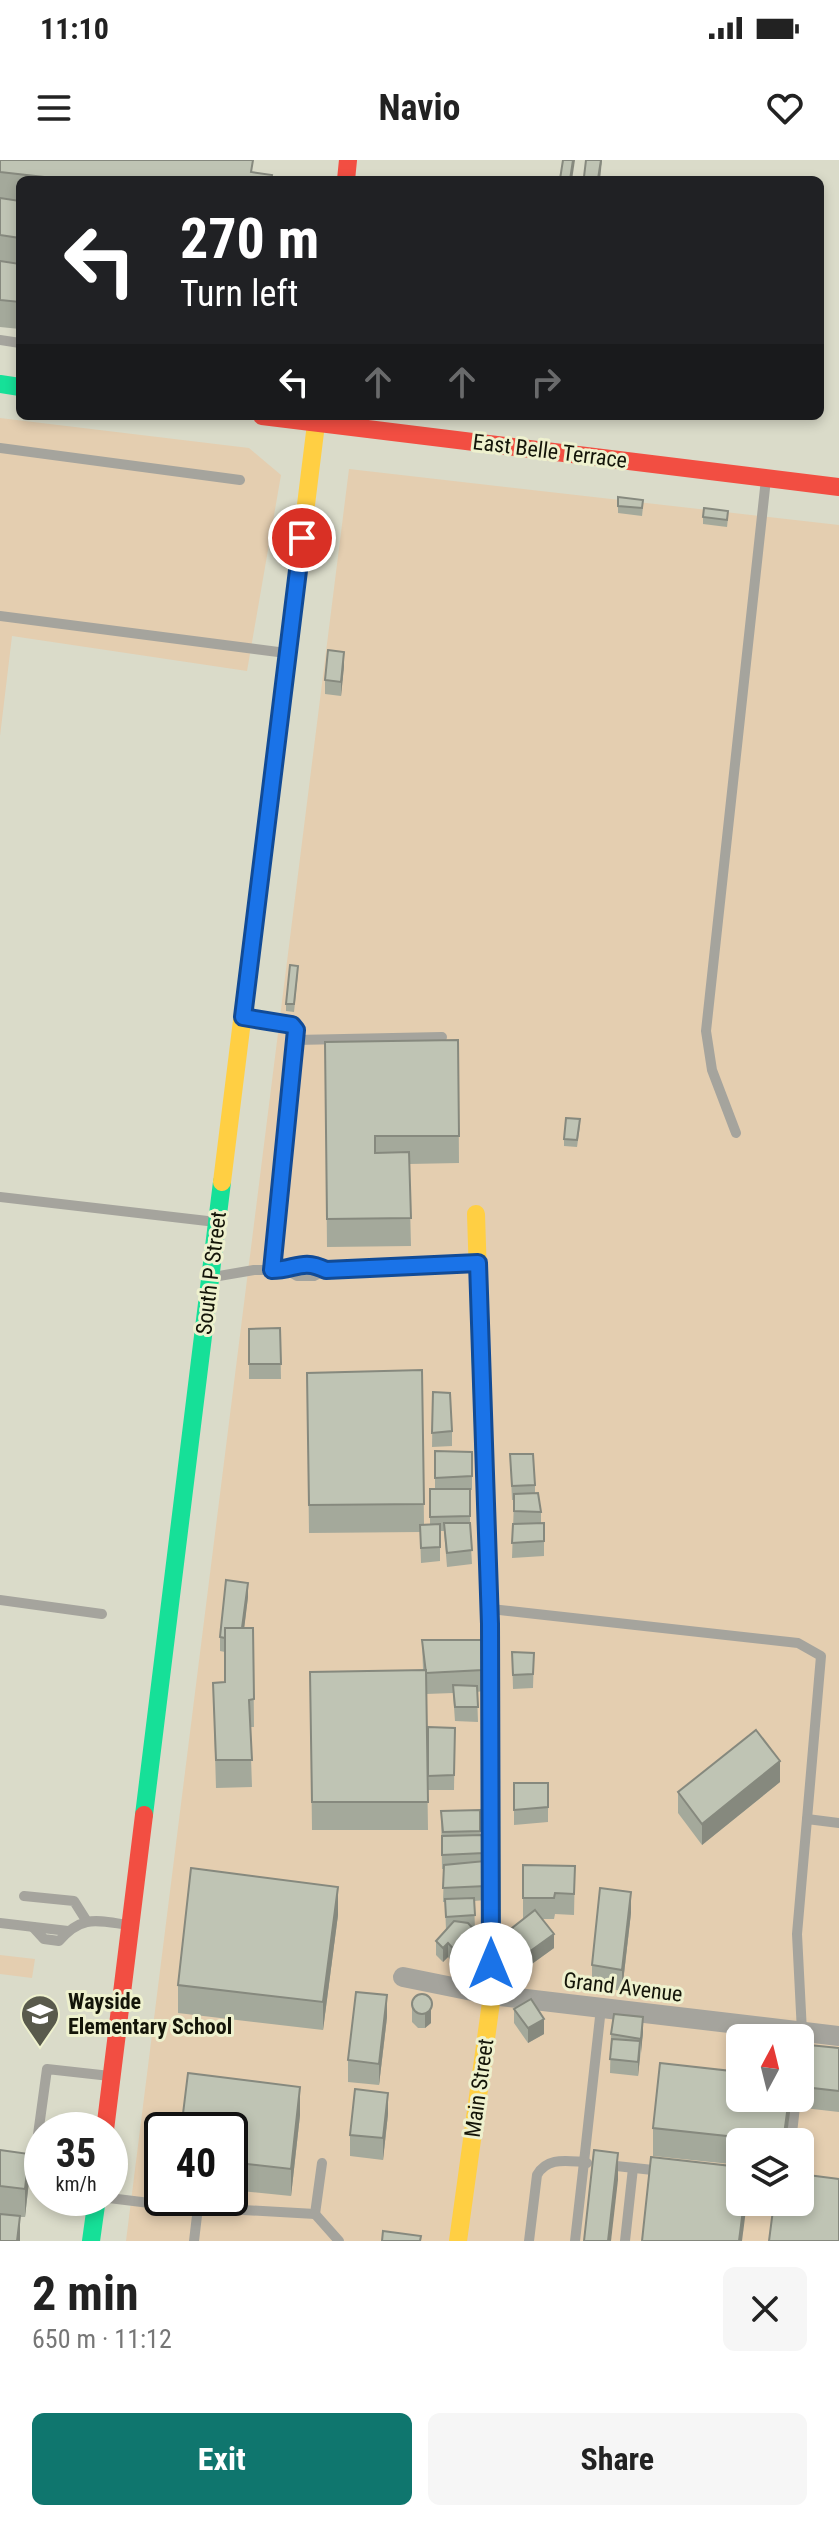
<!DOCTYPE html>
<html lang="en">
<head>
<meta charset="utf-8">
<style>
  :root { --surface:#fff; --page:#f6f6f6; --text:#222; --muted:#767676; --accent:#0f766e }
  body { margin:0; font-family:"Roboto Condensed",sans-serif; background:var(--page); color:var(--text); height:100vh; display:flex; flex-direction:column; font-size:30px; white-space:nowrap }
  * { box-sizing:border-box; margin:0 }
  p { font-size:26px; color:var(--muted) }
  .icon { flex:none; width:44px; height:44px; fill:none; stroke:currentColor; stroke-width:2; stroke-linecap:round; stroke-linejoin:round }
  .map { position:relative; height:2081px; overflow:hidden }
  .sheet { display:flex; flex-direction:column; background:var(--surface); flex:1 }
  .sheet>* { flex:none }
  .hud { position:absolute; left:16px; top:16px; width:808px; height:244px; border-radius:12px; box-shadow:0 4px 12px #0003; background:#202124; color:#fff; overflow:hidden }
  .needle { width:52px; rotate:7deg }
  .buttons { position:absolute; left:726px; top:1864px; display:grid; gap:16px }
  .buttons a { display:grid; place-items:center; width:88px; height:88px; border-radius:12px; background:var(--surface); box-shadow:0 4px 12px #0003; font-size:40px }
  .speed { position:absolute; left:24px; top:1952px; display:flex; gap:16px; font-size:40px; font-weight:700; text-align:center }
  .speed>* { display:grid; place-content:center; width:104px; height:104px; border-radius:50%; background:var(--surface); box-shadow:0 4px 12px #0003; line-height:1 }
  .speed small { font-size:20px; font-weight:400 }
  .speed .limit { border:4px solid #111; border-radius:12px; background:#fff; color:#111 }
  .pin { position:absolute; display:grid; place-items:center; width:68px; height:68px; color:#fff; margin:-34px; border:4px solid #fff; border-radius:50%; box-shadow:0 2px 8px #0007 }
  .me { position:absolute; width:88px; margin:-44px; rotate:0deg; stroke-linejoin:round; filter:drop-shadow(0 0 6px #0008) }
  .turn { display:flex; align-items:center; gap:28px; height:168px; padding:0 32px; font-size:36px }
  .turn .icon { width:104px; height:104px; stroke-width:2.5 }
  .turn b { display:block; font-size:56px; line-height:68px }
  .lanes { display:flex; align-items:center; height:76px; padding:0 32px; background:#0003; justify-content:center; gap:40px; direction:ltr }
  .lanes .off { opacity:.35 }
  .round { display:grid; place-items:center; flex:none; width:84px; height:84px; border-radius:12px; background:var(--page) }
  .overview { display:flex; align-items:center; justify-content:space-between; height:136px; padding:0 32px }
  h1 { font-size:48px; font-weight:700; line-height:60px }
  .button { display:flex; gap:16px; margin-top:auto; padding:16px 32px }
  .button a { flex:1; height:92px; border-radius:12px; background:var(--accent); color:#fff; font-size:32px; font-weight:700; line-height:92px; text-align:center }
  .button a+a { background:var(--page); color:var(--text) }
  .status { display:flex; justify-content:space-between; align-items:center; height:56px; padding:0 40px; background:var(--surface); direction:ltr }
  .status svg { height:22px; fill:currentColor }
  header { display:flex; justify-content:space-between; align-items:center; height:104px; padding:0 32px; background:var(--surface); font-size:36px; font-weight:700 }
  .map>svg:first-child { display:block }
  .green { fill:#e4ceb0; fill-rule:evenodd }
  .lines { fill:none; stroke-linecap:round; stroke-linejoin:round }
  .lane { stroke:#a5a49d; stroke-width:10 }
  .street { stroke:#a5a49d; stroke-width:20 }
  .fast { stroke:#16e098; stroke-width:18 }
  .slow { stroke:#ffcf43; stroke-width:18 }
  .jam { stroke:#f24e42; stroke-width:18 }
  .wall { fill:#a4a99b }
  .shaded-wall { fill:#86897e }
  .building { fill:#bfc4b4; stroke:#86897e; stroke-width:2 }
  .route-casing { stroke:#114b97; stroke-width:20 }
  .route { stroke:#1a73e8; stroke-width:14 }
  .labels { text-anchor:middle; dominant-baseline:central; stroke-width:6; stroke-linejoin:round; paint-order:stroke }
  .street-label { font-size:22px; fill:#141509; stroke:#eef1ce }
  .poi-label { font-size:22px; font-weight:bold; fill:#141509; stroke:#eef1ce; text-anchor:start }
</style>
</head>
<body>
<div class="status"><b>11:10</b><svg viewBox="0 0 49 12"><path d="M0 12V9h3v3zM5 12V6h3v6zM10 12V3h3v9zM15 12V0h3v12zM26 1h20v11H26zM47 4h2v5h-2z"/></svg></div>
<header><svg class="icon" aria-label="menu" viewBox="0 0 24 24"><path d="M4 6h16M4 12h16M4 18h16"/></svg>Navio<svg class="icon" aria-label="heart" viewBox="0 0 24 24"><path d="M12 20l-8-8c-3-5 5-10 8-4 3-6 11-1 8 4z"/></svg></header>
<div class="map">
<svg width="839" height="2081" viewBox="0 0 839 2081">
  <rect width="100%" height="100%" fill="#dadbc9"/>
  <g class="green">
    <polygon points="0,258 249,288 281,315 247,511 12,476 0,576"/>
    <path d="M349,309L839,365V2081H126ZM740,1878H800V1938H740ZM162,1970H230V2038H162ZM740,1982H800V2042H740Z"/>
    <polygon points="0,1795 35,1799 32,1818 0,1814"/>
  </g>
  <g class="lines">
    <g class="lane">
      <polyline points="0,180 20,183"/>
      <polyline points="0,288 240,320"/>
      <polyline points="0,456 286,493"/>
      <polyline points="245,858 292,865 296,870 272,1110"/>
      <polyline points="295,880 442,877"/>
      <polyline points="736,973 712,910 706,871 766,319"/>
      <polyline points="0,1037 216,1062"/>
      <path d="M287,1110C301,1101 312,1103 326,1110"/>
      <polyline points="213,1117 254,1110 287,1110 297,1116 314,1116 326,1110 477,1103"/>
      <polyline points="0,1440 102,1454"/>
      <polyline points="491,1449 798,1483 821,1496 807,1659"/>
      <polyline points="24,1736 74,1741 86,1760"/>
      <polyline points="0,1763 68,1771"/>
      <path d="M33,1767L44,1779L59,1781C82,1754 98,1761 129,1765"/>
      <polyline points="800,1895 802,1872 797,1774 807,1659 839,1663"/>
      <polyline points="791,1982 796,1938"/>
      <polyline points="607,2005 662,2011"/>
      <polyline points="33,2011 47,1909 110,1916"/>
      <polyline points="109,2038 174,2046 315,2054 322,2003"/>
      <polyline points="315,2054 339,2081"/>
      <polyline points="194,2081 198,2047"/>
      <path d="M529,2081L537,2015C547,1997 566,2001 584,2002L601,1848"/>
      <polyline points="575,2081 584,2002 587,2003"/>
      <polyline points="625,2081 633,2008"/>
    </g>
    <polyline class="street" points="403,1817 492,1835 839,1876"/>
    <g class="fast">
      <polyline points="0,224 20,227"/>
      <polyline points="480,1178 490,1464 491,1640"/>
      <polyline points="144,1655 222,1022"/>
      <polyline points="91,2081 97,2038"/>
    </g>
    <g class="slow">
      <polyline points="222,1022 317,256"/>
      <polyline points="476,1054 480,1178"/>
      <polyline points="458,2081 492,1835 491,1640"/>
    </g>
    <g class="jam">
      <polyline points="346,20 348,0"/>
      <polyline points="262,256 839,327"/>
      <polyline points="105,1970 144,1655"/>
    </g>
  </g>
  <g class="wall">
    <polygon points="0,0 253,12 272,20 20,20 20,169 0,167"/>
    <polygon points="618,337 643,347 642,356 618,353"/>
    <polygon points="703,357 728,358 727,367 703,364"/>
    <polygon points="344,506 341,536 325,534 325,520"/>
    <polygon points="298,813 294,852 286,851 286,844"/>
    <polygon points="458,880 459,1003 409,1004 411,1086 327,1087 325,882"/>
    <polygon points="580,966 577,987 564,986 564,979"/>
    <polygon points="280,1168 281,1219 249,1219 249,1169"/>
    <polygon points="422,1210 424,1364 430,1364 430,1329 435,1329 435,1291 472,1292 472,1330 470,1330 470,1370 472,1404 447,1407 444,1371 440,1371 440,1401 421,1403 420,1372 309,1373 307,1213"/>
    <polygon points="433,1232 452,1271 452,1286 432,1287"/>
    <polygon points="510,1294 535,1325 535,1333 541,1352 541,1363 544,1363 544,1396 512,1398 514,1340 512,1340"/>
    <polygon points="248,1437 244,1468 253,1468 254,1567 250,1567 252,1627 216,1628 213,1523 225,1522 225,1492 220,1491 220,1477"/>
    <polygon points="422,1480 482,1480 483,1531 477,1532 478,1562 455,1561 453,1533 426,1534 428,1670 312,1670 310,1512 423,1510"/>
    <polygon points="512,1492 534,1493 533,1528 513,1529"/>
    <polygon points="428,1567 455,1568 454,1630 428,1630"/>
    <polygon points="780,1622 702,1685 678,1653 678,1632"/>
    <polygon points="514,1623 548,1623 548,1662 514,1665"/>
    <polygon points="480,1650 480,1675 483,1675 484,1701 485,1701 486,1740 474,1741 475,1769 474,1769 479,1789 477,1800 461,1811 448,1797 443,1802 436,1795 436,1781 446,1770 445,1742 443,1742 444,1709 442,1709 441,1651"/>
    <polygon points="523,1705 575,1706 574,1755 555,1754 554,1759 542,1759 554,1788 529,1806 512,1783 512,1768 523,1759"/>
    <polygon points="631,1753 622,1831 592,1826 592,1805"/>
    <polygon points="338,1755 323,1870 178,1853 178,1825"/>
    <polygon points="417,1835 431,1863 425,1868 418,1868 412,1862 412,1848"/>
    <polygon points="514,1849 544,1874 528,1883 514,1863"/>
    <polygon points="387,1857 379,1925 348,1922 348,1900"/>
    <polygon points="643,1872 638,1916 610,1913 611,1874"/>
    <polygon points="839,1888 839,1952 804,1948 804,1927"/>
    <polygon points="791,1938 786,1982 740,1982 740,2005 653,1996 653,1968"/>
    <polygon points="388,1954 383,2000 350,1996 350,1975"/>
    <polygon points="300,1955 291,2036 230,2030 230,1970"/>
    <polygon points="0,1990 29,2021 25,2057 20,2057 20,2081 0,2081"/>
  </g>
  <g class="shaded-wall">
    <polygon points="573,0 575,0 572,20 570,20"/>
    <polygon points="601,0 602,0 600,20 598,20"/>
    <polygon points="344,492 344,506 341,536 341,522"/>
    <polygon points="248,1423 248,1437 241,1494 241,1479"/>
    <polygon points="780,1601 780,1622 702,1685 702,1664"/>
    <polygon points="338,1727 338,1755 323,1870 323,1842"/>
    <polygon points="631,1732 631,1753 622,1831 622,1810"/>
    <polygon points="554,1774 554,1788 529,1806 529,1792"/>
    <polygon points="479,1775 477,1800 461,1811 461,1797"/>
    <polygon points="448,1783 448,1797 443,1802 443,1788"/>
    <polygon points="387,1835 387,1857 379,1925 379,1904"/>
    <polygon points="431,1849 431,1863 425,1868 425,1854"/>
    <polygon points="643,1857 643,1872 641,1893 641,1879"/>
    <polygon points="544,1859 544,1874 528,1883 528,1868"/>
    <polygon points="640,1881 640,1896 638,1916 638,1902"/>
    <polygon points="300,1927 300,1955 291,2036 291,2009"/>
    <polygon points="388,1933 388,1954 383,2000 383,1978"/>
    <polygon points="789,1938 791,1938 791,1945 786,1982 783,1982"/>
    <polygon points="618,1993 618,2020 611,2081 608,2081"/>
    <polygon points="29,1994 29,2021 25,2057 25,2029"/>
    <polygon points="744,2042 747,2042 742,2081 739,2081"/>
    <polygon points="20,2056 20,2081 17,2081"/>
  </g>
  <g class="building">
    <polygon points="0,0 253,0 251,12 272,15 271,20 71,20 0,12"/>
    <polygon points="563,0 573,0 570,20 560,19"/>
    <polygon points="586,0 601,0 598,19 584,17"/>
    <polygon points="0,38 20,41 20,78 0,75"/>
    <polygon points="0,101 20,104 20,142 0,140"/>
    <polygon points="618,337 643,340 642,348 618,346"/>
    <polygon points="704,348 728,351 727,360 703,357"/>
    <polygon points="328,490 344,492 341,522 325,520"/>
    <polygon points="290,805 298,806 294,844 286,844"/>
    <polygon points="458,880 459,976 375,976 375,993 409,992 411,1058 327,1059 325,882"/>
    <polygon points="566,958 580,959 577,980 564,979"/>
    <polygon points="280,1168 281,1204 249,1204 249,1169"/>
    <polygon points="422,1210 424,1344 309,1345 307,1213"/>
    <polygon points="433,1232 450,1233 452,1271 432,1273"/>
    <polygon points="435,1291 472,1292 472,1316 435,1318"/>
    <polygon points="510,1294 533,1294 535,1325 512,1326"/>
    <polygon points="430,1329 470,1329 470,1356 430,1357"/>
    <polygon points="538,1333 541,1352 514,1351 514,1334"/>
    <polygon points="444,1363 470,1363 472,1390 447,1393"/>
    <polygon points="544,1363 544,1381 512,1383 513,1364"/>
    <polygon points="440,1364 440,1387 421,1388 420,1365"/>
    <polygon points="226,1420 248,1423 242,1468 225,1468 225,1478 220,1477"/>
    <polygon points="225,1468 253,1468 254,1539 249,1540 252,1600 216,1600 213,1523 225,1522"/>
    <polygon points="422,1480 482,1480 483,1510 426,1513"/>
    <polygon points="512,1492 534,1493 533,1514 513,1515"/>
    <polygon points="426,1510 428,1642 312,1642 310,1512"/>
    <polygon points="453,1525 477,1526 478,1547 455,1547"/>
    <polygon points="428,1567 455,1568 454,1615 428,1616"/>
    <polygon points="756,1570 780,1601 702,1664 678,1632"/>
    <polygon points="514,1623 548,1623 548,1647 514,1650"/>
    <polygon points="480,1650 480,1671 443,1672 441,1651"/>
    <polygon points="483,1675 484,1693 442,1695 442,1676"/>
    <polygon points="485,1701 486,1726 443,1728 444,1705"/>
    <polygon points="523,1705 575,1706 574,1734 555,1733 554,1738 523,1738"/>
    <polygon points="191,1708 338,1727 323,1842 178,1825"/>
    <polygon points="600,1728 631,1732 622,1810 592,1805"/>
    <polygon points="474,1738 475,1755 446,1757 445,1739"/>
    <polygon points="535,1750 554,1774 529,1792 512,1768"/>
    <polygon points="454,1761 468,1763 479,1775 477,1786 461,1797 448,1783 443,1788 436,1781"/>
    <polygon points="356,1832 387,1835 379,1904 348,1900"/>
    <circle cx="422" cy="1844" r="10"/>
    <polygon points="531,1839 544,1859 528,1868 514,1849"/>
    <polygon points="614,1854 643,1857 641,1879 611,1874"/>
    <polygon points="612,1879 640,1881 638,1902 610,1899"/>
    <polygon points="809,1885 839,1888 839,1931 804,1927"/>
    <polygon points="660,1903 740,1912 740,1938 789,1938 783,1982 653,1968"/>
    <polygon points="188,1913 300,1927 291,2009 230,2002 230,1970 181,1970"/>
    <polygon points="355,1929 388,1933 383,1978 350,1975"/>
    <polygon points="0,1990 29,1994 25,2029 0,2026"/>
    <polygon points="594,1990 618,1993 608,2081 584,2081"/>
    <polygon points="651,1997 740,2007 740,2042 744,2042 739,2081 642,2081"/>
    <polygon points="800,2014 839,2019 839,2081 769,2081 774,2042 800,2042"/>
    <polygon points="0,2054 20,2056 17,2081 0,2081"/>
    <polygon points="383,2071 421,2076 420,2081 382,2081"/>
  </g>
  <g class="lines">
    <defs>
      <path id="route" d="M302,378L243,857L292,865L296,870L272,1110C295,1110 302,1098 326,1110L478,1103L490,1464L491,1804"/>
    </defs>
    <use href="#route" class="route-casing"/>
    <use href="#route" class="route"/>
  </g>
  <defs>
    <symbol id="school-pin" viewBox="-11 -11 22 30"><path d="M0 17L-7.5 6A9.5 9.5 0 1 1 7.5 6Z" fill="#595a4c" stroke="#eef1ce"/><path d="M0-5L7-2L0 1L-7-2ZM-4 1L0 2.5L4 1V4Q0 6-4 4Z" fill="#fff"/></symbol>
  </defs>
  <g fill-rule="evenodd">
    <use href="#school-pin" x="18" y="1832" width="44" height="60"/>
  </g>
  <g class="labels">
    <g class="street-label">
      <text transform="translate(550 291) rotate(7)">East Belle Terrace</text>
      <text transform="translate(211 1113) rotate(-83)">South P Street</text>
      <text transform="translate(623 1827) rotate(7)">Grand Avenue</text>
      <text transform="translate(479 1928) rotate(-82)">Main Street</text>
    </g>
    <g class="poi-label">
      <text x="68" y="1841">Wayside<tspan x="68" dy="25">Elementary School</tspan></text>
    </g>
  </g>
</svg>
<div class="buttons">
<a><svg class="needle" viewBox="-14 -14 28 28"><path d="M0-13l5 13h-10z" fill="#e53935"/><path d="M0 13l5-13h-10z" fill="#767676"/></svg></a>
<a><svg class="icon" aria-label="layers" viewBox="0 0 24 24"><path d="M12 4l9 5-9 5-9-5zM3 14l9 5 9-5"/></svg></a>
</div>
<div class="speed"><div>35<small>km/h</small></div><div class="limit">40</div></div>
<div class="pin" style="left:302px;top:378px;background:#d93025"><svg class="icon" aria-label="arrive" viewBox="0 0 24 24"><path d="M6 21V4h12l-3 4 3 4H6"/></svg></div>
<svg class="me" style="left:491px;top:1804px" viewBox="-20 -20 40 40"><circle r="19" fill="#fff"/><path d="M0-13L10 11 0 6-10 11z" fill="#1a73e8"/></svg>
<div class="hud">
<div class="turn"><svg class="icon" aria-label="left" viewBox="0 0 24 24"><path d="M17 20v-9H6M10 6l-5 5 5 5"/></svg><div><b>270 m</b>Turn left</div></div>
<div class="lanes"><svg class="icon" aria-label="left" viewBox="0 0 24 24"><path d="M17 20v-9H6M10 6l-5 5 5 5"/></svg><svg class="icon off" aria-label="ahead" viewBox="0 0 24 24"><path d="M12 20V5M6 11l6-6 6 6"/></svg><svg class="icon off" aria-label="ahead" viewBox="0 0 24 24"><path d="M12 20V5M6 11l6-6 6 6"/></svg><svg class="icon off" aria-label="right" viewBox="0 0 24 24"><path d="M7 20v-9h11M14 6l5 5-5 5"/></svg></div>
</div>
</div>
<section class="sheet">
<div class="overview"><div><h1>2 min</h1><p>650 m · 11:12</p></div><a class="round"><svg class="icon" aria-label="close" viewBox="0 0 24 24"><path d="M6 6l12 12M18 6L6 18"/></svg></a></div>
<div class="button"><a>Exit</a><a>Share</a></div>
</section>
</body>
</html>
